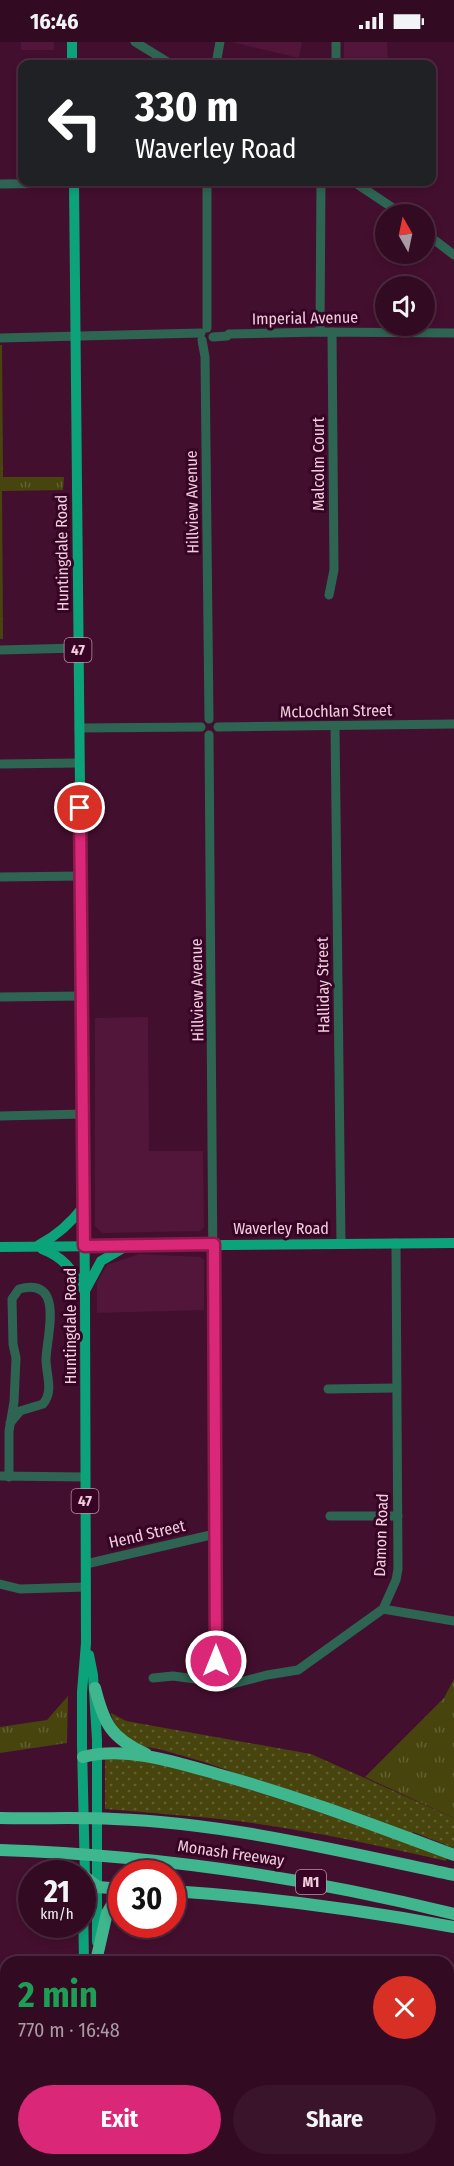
<!DOCTYPE html>
<html lang="en">
<head>
<meta charset="utf-8">
<style>
  :root { --surface:#320b22; --page:#3a142a; --text:#f1f3f6; --muted:#a89ba5; --line:#4d2b40; --accent:#db2777 }
  body { margin:0; font-family:"Fira Sans Condensed",sans-serif; background:var(--page); color:var(--text); height:100vh; display:flex; flex-direction:column; font-size:22px; white-space:nowrap }
  * { box-sizing:border-box; margin:0 }
  p { font-size:20px; color:var(--muted) }
  .icon { flex:none; width:33px; height:33px; fill:none; stroke:currentColor; stroke-width:2; stroke-linecap:round; stroke-linejoin:round }
  .map { position:relative; flex:1; overflow:hidden }
  .sheet { position:absolute; left:0px; top:1914px; width:454px; height:210px; display:flex; flex-direction:column; background:var(--surface); border-radius:18px 18px 0 0; box-shadow:0 3px 9px #0003,0 0 0 2px var(--line) }
  .sheet>* { flex:none }
  .hud { position:absolute; left:18px; top:18px; width:418px; height:126px; border-radius:12px; box-shadow:0 3px 9px #0003,0 0 0 2px var(--line); background:#202124; color:#fff; overflow:hidden }
  .needle { width:39px; rotate:351deg }
  .buttons { position:absolute; left:375px; top:162px; display:grid; gap:12px }
  .buttons a { display:grid; place-items:center; width:60px; height:60px; border-radius:50%; background:var(--surface); box-shadow:0 3px 9px #0003,0 0 0 2px var(--line); font-size:30px }
  .speed { position:absolute; left:18px; top:1818px; display:flex; gap:12px; font-size:30px; font-weight:700; text-align:center }
  .speed>* { display:grid; place-content:center; width:78px; height:78px; border-radius:50%; background:var(--surface); box-shadow:0 3px 9px #0003,0 0 0 2px var(--line); line-height:1 }
  .speed small { font-size:15px; font-weight:400 }
  .speed .limit { border:9px solid #d22; background:#fff; color:#111 }
  .pin { position:absolute; display:grid; place-items:center; width:51px; height:51px; color:#fff; margin:-26px; border:3px solid #fff; border-radius:50%; box-shadow:0 2px 6px #0007 }
  .me { position:absolute; width:66px; margin:-33px; rotate:0deg; stroke-linejoin:round; filter:drop-shadow(0 0 4px #0008) }
  .turn { display:flex; align-items:center; gap:21px; height:126px; padding:0 18px; font-size:27px }
  .turn .icon { width:78px; height:78px; stroke-width:2.5 }
  .turn b { display:block; font-size:42px; line-height:51px }
  .round { display:grid; place-items:center; flex:none; width:63px; height:63px; border-radius:32px; background:var(--page) }
  .summary { display:flex; align-items:center; justify-content:space-between; height:102px; padding:0 18px }
  h1 { font-size:36px; font-weight:700; line-height:45px; color:#1e9e55 }
  .primary-button { display:flex; gap:12px; margin-top:auto; padding:12px 18px }
  .primary-button a { flex:1; height:69px; border-radius:36px; background:var(--accent); color:#fff; font-size:24px; font-weight:700; line-height:69px; text-align:center }
  .primary-button a+a { background:var(--page); color:var(--text) }
  .status { display:flex; justify-content:space-between; align-items:center; height:42px; padding:0 30px; background:var(--surface); direction:ltr }
  .status svg { height:16px; fill:currentColor }
  .map>svg:first-child { display:block }
  .built { fill:#511639 }
  .grass { fill:url(#grass-dots) }
  .park { fill:url(#park-tufts) }
  .lines { fill:none; stroke-linecap:round; stroke-linejoin:round }
  .minor { stroke:#2e6552; stroke-width:9 }
  .major { stroke:#0ca37b; stroke-width:10 }
  .highway { stroke:#40b68f; stroke-width:12 }
  .route-casing { stroke:#8e194d; stroke-width:15 }
  .route { stroke:#db2777; stroke-width:10 }
  .labels { text-anchor:middle; dominant-baseline:central; stroke-width:6; stroke-linejoin:round; paint-order:stroke }
  .shield { fill:#380425; stroke:#b991a6; stroke-width:1.5 }
  .shield-label { font-size:15px; font-weight:bold; fill:#f0cede }
  .street-label { font-size:16px; fill:#f0cede; stroke:#380425 }
</style>
</head>
<body>
<div class="status"><b>16:46</b><svg viewBox="0 0 49 12"><path d="M0 12V9h3v3zM5 12V6h3v6zM10 12V3h3v9zM15 12V0h3v12zM26 1h20v11H26zM47 4h2v5h-2z"/></svg></div>
<div class="map">
<svg width="454" height="2124" viewBox="0 0 454 2124">
  <defs>
    <pattern id="grass-dots" width="8" height="8" patternUnits="userSpaceOnUse" patternTransform="scale(1.5)"><rect width="8" height="8" fill="#47450d"/><path d="M2 2h.1M6 6h.1" fill="none" stroke="#625f30" stroke-width="1.8" stroke-linecap="round"/></pattern>
    <pattern id="park-tufts" width="24" height="20" patternUnits="userSpaceOnUse" patternTransform="scale(1.5)"><rect width="24" height="20" fill="#47450d"/><path d="M3 7l-1-3M5 7V3M7 7l1-3M15 17l-1-3M17 17v-4M19 17l1-3" fill="none" stroke="#625f30"/></pattern>
  </defs>
  <rect width="100%" height="100%" fill="#430f2e"/>
  <g class="built">
    <rect x="21" y="0" width="33" height="8"/>
    <polygon points="232,0 302,0 299,16"/>
    <polygon points="344,0 387,0 388,22 344,22"/>
    <polygon points="148,975 149,1109 203,1109 204,1185 200,1189 102,1191 95,1184 95,976"/>
    <polygon points="139,1212 200,1215 204,1218 204,1268 97,1271 97,1240 107,1223"/>
    <polygon points="448,2009 454,2010 454,2104 449,2104"/>
  </g>
  <g class="grass">
    <polygon points="111,1671 126,1679 311,1712 454,1776 454,1806 413,1790 411,1792 204,1720 159,1707 133,1703 115,1686"/>
    <path d="M105,1716C143,1715 181,1728 217,1738C295,1760 370,1788 447,1815L446,1819C377,1803 308,1788 238,1779C194,1774 150,1771 105,1767Z"/>
  </g>
  <g class="park">
    <polygon points="0,303 2,303 3,435 64,435 63,448 2,449 3,597 0,597"/>
    <polygon points="454,1637 454,1776 365,1735 444,1656"/>
    <polygon points="68,1654 67,1701 0,1711 0,1685 47,1678"/>
  </g>
  <g class="lines">
    <g class="minor">
      <polyline points="135,0 171,22"/>
      <polyline points="336,0 336,22"/>
      <polyline points="216,22 220,0"/>
      <polyline points="354,140 402,172"/>
      <polyline points="0,142 74,141"/>
      <polyline points="424,190 454,213"/>
      <polyline points="207,286 207,140"/>
      <polyline points="320,290 321,140"/>
      <polyline points="213,295 227,294 229,292 320,290 454,291"/>
      <polyline points="0,296 201,291"/>
      <polyline points="202,298 205,315 209,677"/>
      <polyline points="329,553 334,528 332,290"/>
      <polyline points="0,608 78,606"/>
      <polyline points="335,684 341,1201"/>
      <polyline points="218,685 454,682"/>
      <polyline points="79,686 201,685"/>
      <polyline points="209,693 216,1641"/>
      <polyline points="0,722 79,721"/>
      <polyline points="0,835 81,834"/>
      <polyline points="0,955 82,954"/>
      <polyline points="0,1074 83,1072"/>
      <polyline points="328,1347 396,1346"/>
      <polyline points="0,1434 85,1435"/>
      <path d="M9,1435V1389L14,1360L16,1316L13,1302L12,1257L19,1247C65,1235 47,1292 46,1317C46,1333 54,1349 43,1362L20,1369L10,1381"/>
      <polyline points="330,1474 398,1474"/>
      <polyline points="86,1522 215,1492"/>
      <polyline points="0,1542 20,1547 86,1545"/>
      <polyline points="383,1567 454,1579"/>
      <polyline points="153,1636 173,1634 232,1642 267,1633 298,1628 383,1567 396,1538 398,1527 396,1201"/>
      <polyline points="448,1956 454,1957"/>
      <polyline points="0,2059 6,2059"/>
    </g>
    <g class="major">
      <polyline points="72,0 72,22"/>
      <polyline points="74,140 85,1250 86,1601 82,1650 82,1703 85,1835 83,1857 84,1920"/>
      <path d="M39,1203C58,1193 71,1181 84,1164"/>
      <polyline points="0,1205 454,1201"/>
      <path d="M42,1207C63,1215 72,1227 83,1247"/>
      <polyline points="86,1247 101,1219 125,1205"/>
      <polyline points="89,1613 93,1633 97,1698 97,1900"/>
      <polyline points="89,2118 89,2124"/>
    </g>
    <g class="highway">
      <path d="M95,1646C104,1682 111,1696 146,1712"/>
      <path d="M83,1715C126,1704 175,1720 217,1732C298,1754 376,1784 454,1813"/>
      <path d="M0,1776C38,1777 76,1775 114,1777C227,1781 344,1810 454,1833"/>
      <path d="M0,1808C154,1813 305,1835 454,1872"/>
      <polyline points="85,1835 98,1845 122,1847"/>
      <path d="M172,1849C267,1855 361,1868 454,1885"/>
      <polyline points="96,1919 107,1871 113,1861 122,1856"/>
    </g>
  </g>
  <g class="lines">
    <defs>
      <polyline id="route" points="80,766 84,1204 214,1202 216,1619"/>
    </defs>
    <use href="#route" class="route-casing"/>
    <use href="#route" class="route"/>
  </g>
  <g class="labels">
    <g class="shield">
      <rect x="64.5" y="596" width="27" height="24" rx="4.5"/>
      <rect x="71.5" y="1447" width="27" height="24" rx="4.5"/>
      <rect x="296" y="1828" width="30" height="24" rx="4.5"/>
    </g>
    <g class="shield-label">
      <text x="78" y="608">47</text>
      <text x="85" y="1459">47</text>
      <text x="311" y="1840">M1</text>
    </g>
    <g class="street-label">
      <text transform="translate(305 276) rotate(-1)">Imperial Avenue</text>
      <text transform="translate(318 422) rotate(-90)">Malcolm Court</text>
      <text transform="translate(192 460) rotate(-91)">Hillview Avenue</text>
      <text transform="translate(62 511) rotate(-91)">Huntingdale Road</text>
      <text transform="translate(336 669) rotate(-1)">McLochlan Street</text>
      <text transform="translate(323 943) rotate(-91)">Halliday Street</text>
      <text transform="translate(197 948) rotate(-91)">Hillview Avenue</text>
      <text x="281" y="1186">Waverley Road</text>
      <text transform="translate(70 1284) rotate(-90)">Huntingdale Road</text>
      <text transform="translate(147 1492) rotate(-13)">Hend Street</text>
      <text transform="translate(381 1493) rotate(-88)">Damon Road</text>
      <text transform="translate(231 1811) rotate(8)">Monash Freeway</text>
    </g>
  </g>
</svg>
<div class="buttons">
<a><svg class="needle" viewBox="-14 -14 28 28"><path d="M0-13l5 13h-10z" fill="#e53935"/><path d="M0 13l5-13h-10z" fill="#a89ba5"/></svg></a>
<a><svg class="icon" aria-label="sound" viewBox="0 0 24 24"><path d="M4 9h4l5-4v14l-5-4H4zM17 9q2 3 0 6"/></svg></a>
</div>
<div class="speed"><div>21<small>km/h</small></div><div class="limit">30</div></div>
<div class="pin" style="left:80px;top:766px;background:#d93025"><svg class="icon" aria-label="arrive" viewBox="0 0 24 24"><path d="M6 21V4h12l-3 4 3 4H6"/></svg></div>
<svg class="me" style="left:216px;top:1619px" viewBox="-20 -20 40 40"><circle r="17" fill="#db2777" stroke="#fff" stroke-width="3"/><path d="M0-11L8 9 0 5-8 9z" fill="#fff"/></svg>
<div class="hud">
<div class="turn"><svg class="icon" aria-label="left" viewBox="0 0 24 24"><path d="M17 20v-9H6M10 6l-5 5 5 5"/></svg><div><b>330 m</b>Waverley Road</div></div>
</div>
<section class="sheet">
<div class="summary"><div><h1>2 min</h1><p>770 m · 16:48</p></div><a class="round" style="background:#d93025;color:#fff"><svg class="icon" aria-label="close" viewBox="0 0 24 24"><path d="M6 6l12 12M18 6L6 18"/></svg></a></div>
<div class="primary-button"><a>Exit</a><a>Share</a></div>
</section>
</div>
</body>
</html>
